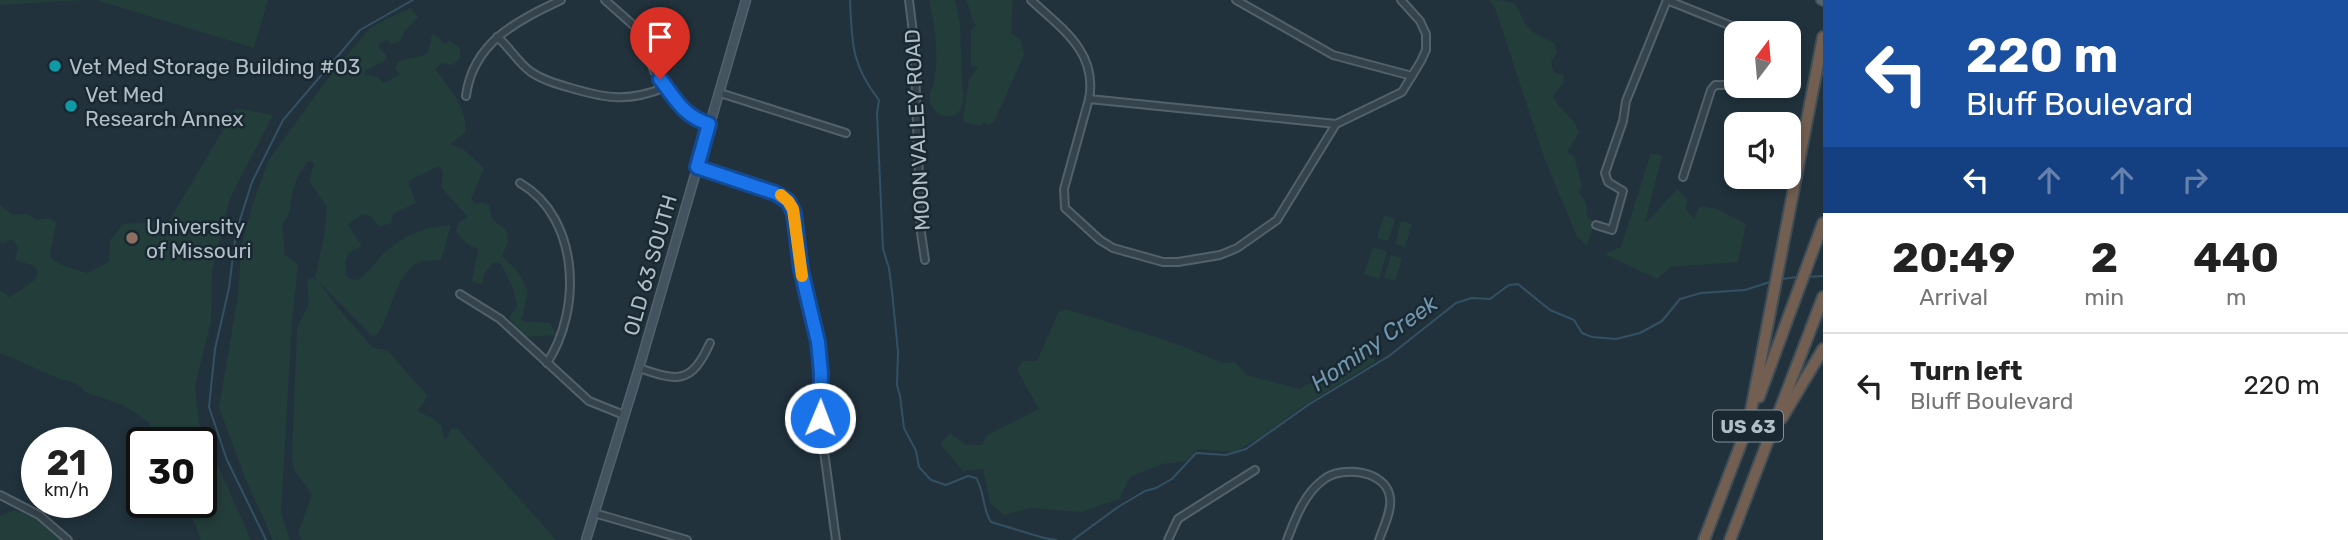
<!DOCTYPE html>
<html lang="en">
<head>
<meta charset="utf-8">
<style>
  :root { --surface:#fff; --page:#f2f2f2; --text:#222; --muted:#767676; --line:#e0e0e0 }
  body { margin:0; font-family:Rubik,sans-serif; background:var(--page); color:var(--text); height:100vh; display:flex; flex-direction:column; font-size:26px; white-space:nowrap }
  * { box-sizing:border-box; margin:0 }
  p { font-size:23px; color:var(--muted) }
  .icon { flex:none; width:38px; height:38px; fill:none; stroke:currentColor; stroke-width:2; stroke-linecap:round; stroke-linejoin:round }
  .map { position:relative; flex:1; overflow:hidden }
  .details { display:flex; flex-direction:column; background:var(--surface); width:525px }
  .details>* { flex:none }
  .top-card { background:#1a4fa0; color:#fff; overflow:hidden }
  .needle { width:46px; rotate:16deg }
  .buttons { position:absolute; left:1724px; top:21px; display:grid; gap:14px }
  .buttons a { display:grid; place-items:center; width:77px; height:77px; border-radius:14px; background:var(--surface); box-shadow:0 4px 10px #0003; font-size:35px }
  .speed { position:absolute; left:21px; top:427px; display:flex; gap:14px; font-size:35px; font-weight:700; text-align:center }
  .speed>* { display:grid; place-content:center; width:91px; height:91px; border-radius:50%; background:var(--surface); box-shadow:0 4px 10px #0003; line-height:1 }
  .speed small { font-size:18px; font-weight:400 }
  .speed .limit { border:4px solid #111; border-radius:10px; background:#fff; color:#111 }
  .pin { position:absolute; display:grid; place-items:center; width:60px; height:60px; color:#fff; margin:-72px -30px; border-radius:50% 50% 50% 0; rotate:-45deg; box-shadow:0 0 7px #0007 }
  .pin .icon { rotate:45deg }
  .me { position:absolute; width:77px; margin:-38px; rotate:1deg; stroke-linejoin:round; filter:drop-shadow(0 0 5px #0008) }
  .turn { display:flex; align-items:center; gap:24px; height:147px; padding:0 28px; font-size:32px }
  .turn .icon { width:91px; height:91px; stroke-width:2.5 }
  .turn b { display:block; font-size:49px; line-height:60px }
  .lanes { display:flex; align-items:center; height:66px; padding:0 28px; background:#0003; justify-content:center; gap:35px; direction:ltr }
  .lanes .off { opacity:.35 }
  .eta { display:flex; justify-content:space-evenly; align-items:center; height:119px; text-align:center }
  .eta b { font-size:42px; font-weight:700; line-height:49px }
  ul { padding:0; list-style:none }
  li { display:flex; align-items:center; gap:21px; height:105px; padding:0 28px; border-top:2px solid var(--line) }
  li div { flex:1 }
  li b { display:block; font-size:26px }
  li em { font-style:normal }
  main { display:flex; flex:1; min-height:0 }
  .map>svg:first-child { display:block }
  .green { fill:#233d3b }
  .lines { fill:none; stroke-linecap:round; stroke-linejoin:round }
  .stream { stroke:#345164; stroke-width:2 }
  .minor-casing { stroke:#53616a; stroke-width:10 }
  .secondary-casing { stroke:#53616a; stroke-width:11 }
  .primary-casing { stroke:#414f58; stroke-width:12 }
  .motorway-casing { stroke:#404e57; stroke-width:14 }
  .minor { stroke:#35434c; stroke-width:6 }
  .secondary { stroke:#43535f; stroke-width:8 }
  .primary { stroke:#53626c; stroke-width:9 }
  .motorway { stroke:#735f51; stroke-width:10 }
  .route-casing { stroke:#114b97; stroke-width:18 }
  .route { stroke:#1a73e8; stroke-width:12 }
  .slow { stroke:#f59e0b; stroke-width:12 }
  .culture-dot { fill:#0f9aa8; stroke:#1a2831; stroke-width:2.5 }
  .education-dot { fill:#8d6e63; stroke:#1a2831; stroke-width:2.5 }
  .labels { text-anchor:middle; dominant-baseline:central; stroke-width:5; stroke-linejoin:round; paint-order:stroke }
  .shield { fill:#1a2831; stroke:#83919b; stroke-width:2 }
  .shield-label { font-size:19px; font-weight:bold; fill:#b0bec8 }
  .poi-label { font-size:21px; fill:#b0bec8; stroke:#1a2831; text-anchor:start }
  .street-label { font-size:21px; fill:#b0bec8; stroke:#1a2831 }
  .water-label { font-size:23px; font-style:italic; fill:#6f96ad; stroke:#1a2831 }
</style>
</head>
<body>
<main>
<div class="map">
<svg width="1823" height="540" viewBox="0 0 1823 540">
  <rect width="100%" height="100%" fill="#21323c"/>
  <g class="green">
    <polygon points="0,0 83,0 0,5"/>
    <polygon points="96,0 268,0 254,48"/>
    <path d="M929,0H955L960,25L962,85C966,97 964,118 946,116C938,115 932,109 930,102C928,94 933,89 934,81C936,71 937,59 936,49C936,33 932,16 929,0Z"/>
    <path d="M966,0H1013L1011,33L1021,40L1024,55L994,122L988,125L984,121L980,126L964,122L963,118L969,80L978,67L971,66V30L976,25C969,17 971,8 966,0Z"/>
    <path d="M1490,0C1531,0 1511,13 1533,32C1539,36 1547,39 1554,43L1557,53L1551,62L1554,73L1563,74L1564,82L1553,96C1559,111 1575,117 1579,133L1567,152L1574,156L1582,186L1579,193L1585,200L1588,218L1595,223L1587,245L1577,237L1545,160L1496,11Z"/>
    <path d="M411,8L418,17L404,32L401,41L391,44L387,40L381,42L378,47L386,55V60L365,71V75L378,77L383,83L400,75L395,69L398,62C408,57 417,59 428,53L432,34L439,37L443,44L450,41L460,48V58L453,65L442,63L435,69C449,88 468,107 465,133L450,144L464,150L484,168L471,199L476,204L482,202L489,205L492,219L506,230L508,242L502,256L519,273L528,292L521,321L550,323L556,335L524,337L509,318L517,306L513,288L500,263L493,262L483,276V284L472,282L478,249L466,243L456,232L459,222L468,217L441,187L443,172L439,166L408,181L416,203L393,214L391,223L379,227L371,216L362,214L348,225L362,246C343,255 345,256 346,276C351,279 356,282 361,278C369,273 374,263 380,257C403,235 420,228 451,225L441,260C435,261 428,260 423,261C395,268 392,316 376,336L371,335L319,282L337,307L373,348L387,350L427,395L425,401L417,411L435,420L442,426L443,437L446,439L451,429L457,428L556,540H302L298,533L312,494L294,470L292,457L297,328L309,304L307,281L311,278L318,280L315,277L324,236L327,207L309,181L314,163L309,161C301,170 295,180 293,192C289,206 293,212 282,224L285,255L298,265L292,320L281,513L290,540H273L245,478L219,407L238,295L241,248L252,206L268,161L323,85L369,29L388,18Z"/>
    <polygon points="236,108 273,115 230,198 212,272 211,321 195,386 199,423 251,540 201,540 186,502 201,502 201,443 158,443 149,423 125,406 86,392 76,383 60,379 0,353 0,290 10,297 35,280 38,272 34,266 15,260 18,248 12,239 3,244 0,242 0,205 13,215 28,214 37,220 48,218 56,222 50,257 61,265 87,273 109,262 110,240 124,224 169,221"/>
    <polygon points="1651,153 1662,156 1645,222 1650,219 1677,189 1688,200 1685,208 1694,219 1700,206 1717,209 1746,224 1738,262 1671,267 1657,279 1604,254 1621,247"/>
    <polygon points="1384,215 1395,219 1388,241 1377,238"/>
    <polygon points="1401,221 1412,224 1405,247 1395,244"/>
    <polygon points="1373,247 1387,252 1379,279 1364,274"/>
    <polygon points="1391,255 1402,258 1395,281 1384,278"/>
    <polygon points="1066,309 1169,341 1223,363 1235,362 1246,375 1300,389 1366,353 1376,361 1300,408 1259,438 1234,452 1197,449 1186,461 1162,464 1130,477 1119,499 1081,512 1030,508 1004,515 990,503 983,469 963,471 940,444 950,433 966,445 982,445 987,435 1039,409 1017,370 1023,361 1037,361 1058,313"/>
    <polygon points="15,510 45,523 63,540 0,540 0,516"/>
  </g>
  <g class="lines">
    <g class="stream">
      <path d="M850,0C852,43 851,64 879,100L877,113L883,249L889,268L892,291L898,352L897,385L900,396L904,428L916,451L919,467L931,480L946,485L968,476L976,478C985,491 982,509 991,522L1044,538L1056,540"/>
      <polyline points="1807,277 1823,276"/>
      <polyline points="1782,279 1797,277"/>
      <polyline points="266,540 227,460 209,407 215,349 229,288 236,232 252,182 283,120 360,30 413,0"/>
      <polyline points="1073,540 1118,507 1145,491 1156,488 1172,479 1196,453 1226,455 1246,449 1308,405 1389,356 1456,303 1472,298 1490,299 1509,285 1518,284 1550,310 1574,320 1582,333 1592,337 1616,339 1640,333 1662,321 1680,299 1701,293 1745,290 1770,282"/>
    </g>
    <defs>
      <g id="minor">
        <polyline points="605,0 641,32 654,71 685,112 694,119 709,124"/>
        <polyline points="909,0 914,41 921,233 925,260"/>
        <path d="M1031,0C1061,28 1098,52 1089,99L1336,124L1402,92L1421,61L1426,50V34L1420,21L1401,0"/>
        <polyline points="1236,0 1333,55 1412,76"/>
        <polyline points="1667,0 1749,33"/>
        <path d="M497,37C510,47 517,62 531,72C543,80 557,84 571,88C608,99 629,102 666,87"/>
        <polyline points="1746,86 1747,86"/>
        <polyline points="720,93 846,133"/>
        <path d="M466,96C473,42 517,21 561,0"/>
        <polyline points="1089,99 1064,189 1065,208 1100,240 1113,248 1163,262 1178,262 1220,255 1237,248 1277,220 1336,124"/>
        <polyline points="697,167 775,193 785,198 792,209 801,270 818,342 821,373 821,429 836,540"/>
        <polyline points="1683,177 1711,90 1715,85 1736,85"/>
        <path d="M520,183C580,218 582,310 547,363"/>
        <polyline points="1596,225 1612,230 1623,191 1608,182 1605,173 1623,121 1626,101 1667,0"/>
        <polyline points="460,294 500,319 589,401 624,415"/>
        <path d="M639,368C677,381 691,385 710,343"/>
        <polyline points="0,495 39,515 68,540"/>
        <polyline points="594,513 687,540"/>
        <polyline points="1168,540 1178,519 1184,515 1255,470"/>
        <path d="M1287,540C1295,519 1304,494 1323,480C1341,465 1387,470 1390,498C1392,511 1383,528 1379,540"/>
      </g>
      <polyline id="secondary" points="586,540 639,368 746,0"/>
      <polyline id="primary" points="1821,0 1823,1"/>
      <g id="motorway">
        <polyline points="1759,397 1823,223"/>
        <polyline points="1782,418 1823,349"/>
        <polyline points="1749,421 1823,37"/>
        <polyline points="1704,540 1752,415"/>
        <polyline points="1730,540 1823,297"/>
      </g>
    </defs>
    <use href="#minor" class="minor-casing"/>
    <use href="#secondary" class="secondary-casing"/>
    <use href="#primary" class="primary-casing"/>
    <use href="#motorway" class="motorway-casing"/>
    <use href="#minor" class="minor"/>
    <use href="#secondary" class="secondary"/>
    <use href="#primary" class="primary"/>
    <use href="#motorway" class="motorway"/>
  </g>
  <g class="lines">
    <defs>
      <path id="route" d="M660,79C676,99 683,116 709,124L697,167L775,193L788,201L794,213L801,270L818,342L821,373L820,418"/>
    </defs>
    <use href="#route" class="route-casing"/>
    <use href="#route" class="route"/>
    <polyline class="slow" points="781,195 788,201 793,209 802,276"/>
  </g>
  <g class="culture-dot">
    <circle cx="55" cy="66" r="7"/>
    <circle cx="71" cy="106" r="7"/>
  </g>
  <circle class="education-dot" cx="132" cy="238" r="7"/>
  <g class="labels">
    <rect class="shield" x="1713" y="410.5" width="70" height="31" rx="5"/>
    <g class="shield-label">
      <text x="1748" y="426">US 63</text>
    </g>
    <g class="poi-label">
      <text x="69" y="66">Vet Med Storage Building #03</text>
      <text x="85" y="94">Vet Med<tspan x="85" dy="24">Research Annex</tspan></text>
      <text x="146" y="226">University<tspan x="146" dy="24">of Missouri</tspan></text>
    </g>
    <g class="street-label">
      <text transform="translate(917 130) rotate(-93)">MOON VALLEY ROAD</text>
      <text transform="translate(650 265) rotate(-74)">OLD 63 SOUTH</text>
    </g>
    <g class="water-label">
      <text transform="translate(1374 343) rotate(-35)">Hominy Creek</text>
    </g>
  </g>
</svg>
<div class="buttons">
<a><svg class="needle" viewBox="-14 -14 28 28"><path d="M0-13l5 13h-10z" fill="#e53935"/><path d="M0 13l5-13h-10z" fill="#767676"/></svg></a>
<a><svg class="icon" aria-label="sound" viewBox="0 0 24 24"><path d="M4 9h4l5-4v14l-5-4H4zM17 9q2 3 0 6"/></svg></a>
</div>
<div class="speed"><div>21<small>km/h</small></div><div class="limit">30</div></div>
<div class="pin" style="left:660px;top:79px;background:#d93025"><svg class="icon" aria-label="arrive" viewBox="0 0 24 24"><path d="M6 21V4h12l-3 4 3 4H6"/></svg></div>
<svg class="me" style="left:820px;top:418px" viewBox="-20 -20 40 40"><circle r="17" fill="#1a73e8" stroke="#fff" stroke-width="3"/><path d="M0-11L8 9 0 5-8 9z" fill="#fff"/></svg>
</div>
<section class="details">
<div class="top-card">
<div class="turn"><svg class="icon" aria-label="left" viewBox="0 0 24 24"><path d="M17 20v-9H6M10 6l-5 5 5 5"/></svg><div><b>220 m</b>Bluff Boulevard</div></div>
<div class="lanes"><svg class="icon" aria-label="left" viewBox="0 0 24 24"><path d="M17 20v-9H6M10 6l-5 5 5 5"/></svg><svg class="icon off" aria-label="ahead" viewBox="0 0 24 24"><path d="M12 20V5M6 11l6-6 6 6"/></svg><svg class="icon off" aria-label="ahead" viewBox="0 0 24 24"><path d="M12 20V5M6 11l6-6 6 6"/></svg><svg class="icon off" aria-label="right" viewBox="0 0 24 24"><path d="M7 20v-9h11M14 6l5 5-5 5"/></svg></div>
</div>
<div class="eta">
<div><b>20:49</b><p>Arrival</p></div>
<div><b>2</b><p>min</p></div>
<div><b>440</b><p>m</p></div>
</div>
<ul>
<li><svg class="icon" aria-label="left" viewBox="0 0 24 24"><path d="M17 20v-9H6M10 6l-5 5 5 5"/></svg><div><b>Turn left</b><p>Bluff Boulevard</p></div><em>220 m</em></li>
</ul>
</section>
</main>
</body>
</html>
